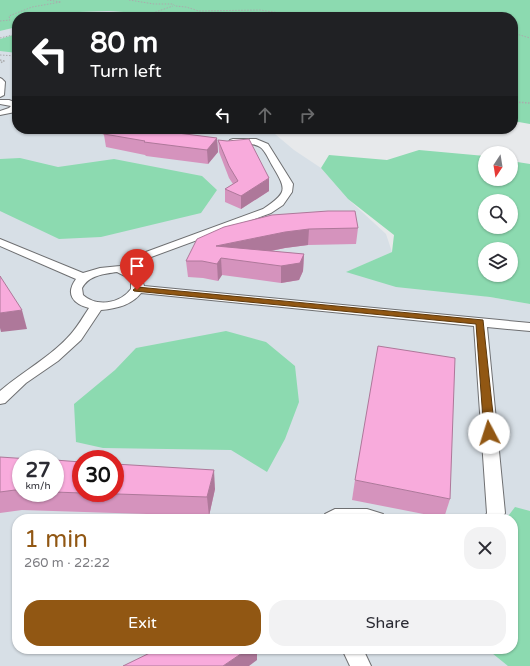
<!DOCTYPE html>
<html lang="en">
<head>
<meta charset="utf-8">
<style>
  :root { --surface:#fff; --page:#f2f2f3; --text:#2b2b33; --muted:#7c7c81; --accent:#915713 }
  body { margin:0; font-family:"Varela Round",sans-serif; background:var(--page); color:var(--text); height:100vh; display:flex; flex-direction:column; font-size:15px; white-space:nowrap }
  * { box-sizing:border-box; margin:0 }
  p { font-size:13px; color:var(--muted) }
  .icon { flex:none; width:22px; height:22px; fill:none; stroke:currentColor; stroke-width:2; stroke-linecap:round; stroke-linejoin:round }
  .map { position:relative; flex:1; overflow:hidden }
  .details { position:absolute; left:12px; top:514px; width:506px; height:140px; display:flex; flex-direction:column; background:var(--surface); border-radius:16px; box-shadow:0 1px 3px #0004 }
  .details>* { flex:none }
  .guide { position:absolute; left:12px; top:12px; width:506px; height:122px; border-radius:16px; box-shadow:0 1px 3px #0004; background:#202124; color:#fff; overflow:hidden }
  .needle { width:26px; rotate:192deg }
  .controls { position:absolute; left:478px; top:146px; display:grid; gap:8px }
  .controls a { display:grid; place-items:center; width:40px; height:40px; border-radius:50%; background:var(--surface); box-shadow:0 1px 3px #0004; font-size:20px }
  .speed { position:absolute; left:12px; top:450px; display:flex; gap:8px; font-size:20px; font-weight:700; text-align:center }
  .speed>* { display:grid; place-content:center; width:52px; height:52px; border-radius:50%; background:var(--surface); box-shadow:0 1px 3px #0004; line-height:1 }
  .speed small { font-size:10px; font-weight:400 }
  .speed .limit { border:6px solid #d22; background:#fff; color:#111 }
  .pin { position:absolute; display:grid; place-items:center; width:34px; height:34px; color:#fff; margin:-41px -17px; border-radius:50% 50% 50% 0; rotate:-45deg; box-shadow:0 0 4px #0007 }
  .pin .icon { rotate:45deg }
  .me { position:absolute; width:44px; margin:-22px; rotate:355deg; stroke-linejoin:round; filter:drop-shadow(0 0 3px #0008) }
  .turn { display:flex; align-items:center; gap:14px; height:84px; padding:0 12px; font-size:18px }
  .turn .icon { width:52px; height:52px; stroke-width:2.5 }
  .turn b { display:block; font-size:28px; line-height:34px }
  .lanes { display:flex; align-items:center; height:38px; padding:0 12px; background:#0003; justify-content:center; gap:20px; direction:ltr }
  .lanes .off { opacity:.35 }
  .round { display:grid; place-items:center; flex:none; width:42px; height:42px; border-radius:16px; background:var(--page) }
  .head { display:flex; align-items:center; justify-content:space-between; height:68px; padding:0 12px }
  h1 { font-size:24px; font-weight:600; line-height:30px; color:var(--accent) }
  .action { display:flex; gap:8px; margin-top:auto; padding:8px 12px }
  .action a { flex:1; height:46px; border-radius:16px; background:var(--accent); color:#fff; font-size:16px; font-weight:600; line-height:46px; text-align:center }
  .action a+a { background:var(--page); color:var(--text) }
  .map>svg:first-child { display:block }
  .built { fill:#d7dfe6; fill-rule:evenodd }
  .green { fill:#8cdab0; fill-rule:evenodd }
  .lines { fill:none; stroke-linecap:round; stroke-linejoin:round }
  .minor-casing { stroke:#6e6f71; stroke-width:2 }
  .path-far1 { stroke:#aaabad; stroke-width:1; stroke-dasharray:1.5 1.5; stroke-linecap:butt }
  .path { stroke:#aaabad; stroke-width:1.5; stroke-dasharray:1.5 1.5; stroke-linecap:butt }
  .minor { fill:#fff; fill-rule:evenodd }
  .wall { fill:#d593bd }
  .shaded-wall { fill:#ae789a }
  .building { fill:#f8abdc; stroke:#ae789a }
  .route { fill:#915713; stroke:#5e390c }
</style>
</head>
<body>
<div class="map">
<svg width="530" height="666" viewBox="0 0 530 666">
  <rect width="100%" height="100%" fill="#e7e9eb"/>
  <g class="built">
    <polygon points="109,11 138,13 146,17 59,17 79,12"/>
    <path d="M17,27V129H269L294,150L321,168L348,199L386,234L392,252L347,272L530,304V666H0V31ZM21,459H55V493H21ZM81,459H115V493H81ZM17,519H513V649H17Z"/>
  </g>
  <g class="green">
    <polygon points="0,0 530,0 530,124 513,121 513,17 146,17 138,13 109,11 79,12 59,17 17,17 17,27 0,31"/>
    <polygon points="17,34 17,53 0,51 0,39"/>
    <polygon points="172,129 236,129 189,134"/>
    <path d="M419,150L485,156V179H511V161L530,164V304L490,297L396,287L346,272L392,252L394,235L348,199L321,168L329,155L387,160ZM485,201H511V227H485ZM485,249H511V275H485Z"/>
    <polygon points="20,158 58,167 114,159 202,176 217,190 201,213 101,237 59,239 0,211 0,159"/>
    <polygon points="226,331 266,342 295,366 299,402 285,439 267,472 231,450 103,448 76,442 74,404 115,370 136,348"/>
    <polygon points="515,507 530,511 530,666 508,666 487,649 513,649 513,519 506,519"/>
  </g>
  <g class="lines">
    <defs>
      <g id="minor">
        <polygon points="0,78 2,79 5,82 4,95 0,97"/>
        <polygon points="0,100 9,100 17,103 17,108 15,112 0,115 0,111 9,108 11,106 0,104"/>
        <polygon points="152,129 164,129 180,136 176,139"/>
        <path d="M233,139H256L268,144L293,184L292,192L283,205L271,213L143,260L131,269L141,276L144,286L530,323V331L487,327L505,513L502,519H484L487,513L474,326L141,293C132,305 115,309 101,310L81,340L58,361L26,383L5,403L0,404V391C23,371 51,357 71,334C78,326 83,317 89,308C73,304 65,294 76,279L0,246V239L83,273L100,268L120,266L135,256L263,209C289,192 286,189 272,165C269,160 265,150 260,147C252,141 240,146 230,144L229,142L230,140ZM117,272L131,279V289C120,304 96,307 83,295L82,288C89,275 104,274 117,272Z"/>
        <polygon points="335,509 367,509 383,514 386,519 322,519 325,514"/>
        <polygon points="342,649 363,649 371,666 350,666"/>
      </g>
    </defs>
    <use href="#minor" class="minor-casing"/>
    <g class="path-far1">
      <polyline points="129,0 154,4 173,4 175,6 186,7 199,11 260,10 300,16 338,15 355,17"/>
      <polyline points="141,17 173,6"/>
      <polyline points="0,21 10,20 9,16 32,7 61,2 47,0"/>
      <polyline points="513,33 530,38"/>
      <polyline points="0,38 17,34"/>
      <polyline points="0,55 17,56"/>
    </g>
    <g class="path">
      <polyline points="0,60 4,61 0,63"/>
      <polyline points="513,102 530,103"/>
    </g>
    <use href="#minor" class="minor"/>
  </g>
  <g class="wall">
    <polygon points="94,129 146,129 217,138 218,152 208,164 146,156 145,155 106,147 104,135"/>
    <polygon points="218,140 269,191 241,209 225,202 225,189 233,184 229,178 219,152"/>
    <polygon points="224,227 358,228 356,244 308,245 285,248 271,251 304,254 303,271 299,280 281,283 222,275 218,281 203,278 188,277 186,261"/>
    <polygon points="0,457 21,459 21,493 55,493 55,460 215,489 209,516 22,510 0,513"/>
    <polygon points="355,480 450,499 444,518 352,500"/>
  </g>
  <g class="shaded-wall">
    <polygon points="217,138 218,152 208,164 207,150"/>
    <polygon points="269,178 269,191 241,209 241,196"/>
    <polygon points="309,229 308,245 285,248 230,259 221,258 222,275 218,281 216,246 285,232"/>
    <polygon points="304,254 303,271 299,280 281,283 281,266"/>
    <polygon points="22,310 27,329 1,332 0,328 0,313"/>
    <polygon points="214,470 215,489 209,516 207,497"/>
    <polygon points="248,649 257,649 257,660 249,666 223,666"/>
  </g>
  <g class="building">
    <polygon points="109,129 146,129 217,138 207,150 144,142 145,141 104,134"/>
    <polygon points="249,139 269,178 241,196 225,189 238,181 229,166 218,140 227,141"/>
    <polygon points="328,211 355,211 358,228 309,229 285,232 216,246 304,254 300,263 281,266 221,258 217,264 202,261 186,261 197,239 224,227 272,215"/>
    <polygon points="0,276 22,310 0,313"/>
    <polygon points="378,346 455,358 450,499 355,480"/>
    <polygon points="0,457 30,459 21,459 21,491 15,490 0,492"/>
    <polygon points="55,460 81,462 81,493 55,492"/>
    <polygon points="115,464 214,470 207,497 88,493 115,493"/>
    <polygon points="158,649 248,649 223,666 123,666"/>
  </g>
  <polygon class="route" points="137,287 483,320 495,433 493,436 486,436 484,433 476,324 134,291 133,290"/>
</svg>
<div class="controls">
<a><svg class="needle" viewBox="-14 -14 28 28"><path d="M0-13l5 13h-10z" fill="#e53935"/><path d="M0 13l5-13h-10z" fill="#7c7c81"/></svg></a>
<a><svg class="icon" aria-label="search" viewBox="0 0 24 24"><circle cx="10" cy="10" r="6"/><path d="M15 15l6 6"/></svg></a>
<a><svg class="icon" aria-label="layers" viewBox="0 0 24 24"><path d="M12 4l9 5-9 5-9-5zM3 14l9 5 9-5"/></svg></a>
</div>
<div class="speed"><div>27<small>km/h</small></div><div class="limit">30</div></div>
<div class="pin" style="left:137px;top:290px;background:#d93025"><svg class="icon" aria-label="arrive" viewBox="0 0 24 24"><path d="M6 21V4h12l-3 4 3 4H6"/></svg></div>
<svg class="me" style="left:489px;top:433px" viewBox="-20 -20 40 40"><circle r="19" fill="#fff"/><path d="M0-13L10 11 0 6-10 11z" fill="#915713"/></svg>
<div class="guide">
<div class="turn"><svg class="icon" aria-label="left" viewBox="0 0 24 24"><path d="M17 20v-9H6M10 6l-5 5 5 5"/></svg><div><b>80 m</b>Turn left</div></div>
<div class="lanes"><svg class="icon" aria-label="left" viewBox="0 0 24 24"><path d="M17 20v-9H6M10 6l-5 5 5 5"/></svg><svg class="icon off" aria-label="ahead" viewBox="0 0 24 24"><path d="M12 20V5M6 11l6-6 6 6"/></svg><svg class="icon off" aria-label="right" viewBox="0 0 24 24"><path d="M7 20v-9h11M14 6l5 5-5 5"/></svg></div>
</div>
<section class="details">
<div class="head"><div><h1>1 min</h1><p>260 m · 22:22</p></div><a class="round"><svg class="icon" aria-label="close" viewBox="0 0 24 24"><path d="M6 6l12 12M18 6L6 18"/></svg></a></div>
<div class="action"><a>Exit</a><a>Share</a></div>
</section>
</div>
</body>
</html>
